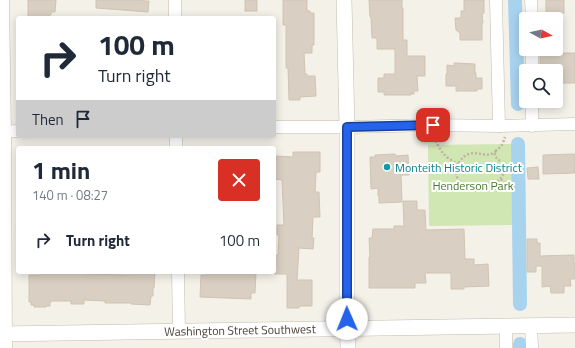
<!DOCTYPE html>
<html lang="en">
<head>
<meta charset="utf-8">
<style>
  :root { --surface:#fff; --page:#f2f2f3; --text:#1f2937; --muted:#747a83 }
  body { margin:0; font-family:"Titillium Web",sans-serif; background:var(--page); color:var(--text); height:100vh; display:flex; flex-direction:column; font-size:15px; white-space:nowrap }
  * { box-sizing:border-box; margin:0 }
  p { font-size:13px; color:var(--muted) }
  .icon { flex:none; width:22px; height:22px; fill:none; stroke:currentColor; stroke-width:2; stroke-linecap:round; stroke-linejoin:round }
  .map { position:relative; flex:1; overflow:hidden }
  .side { position:absolute; left:16px; top:146px; width:260px; height:128px; display:flex; flex-direction:column; background:var(--surface); border-radius:4px; box-shadow:0 2px 10px #0003 }
  .side>* { flex:none }
  .hud { position:absolute; left:16px; top:16px; width:260px; height:122px; border-radius:4px; box-shadow:0 2px 10px #0003; background:#fff; color:var(--text); overflow:hidden }
  .needle { width:26px; rotate:98deg }
  .fabs { position:absolute; left:519px; top:12px; display:grid; gap:8px }
  .fabs a { display:grid; place-items:center; width:44px; height:44px; border-radius:4px; background:var(--surface); box-shadow:0 2px 10px #0003; font-size:20px }
  .pin { position:absolute; display:grid; place-items:center; width:34px; height:34px; color:#fff; margin:-17px; border-radius:8px; box-shadow:0 2px 6px #0006 }
  .me { position:absolute; width:44px; margin:-22px; rotate:359deg; stroke-linejoin:round; filter:drop-shadow(0 0 3px #0008) }
  .turn { display:flex; align-items:center; gap:14px; height:84px; padding:0 16px; font-size:18px }
  .turn .icon { width:52px; height:52px; stroke-width:2.5 }
  .turn b { display:block; font-size:28px; line-height:34px }
  .then { display:flex; align-items:center; height:38px; padding:0 16px; background:#0003; gap:8px; font-size:15px }
  .round { display:grid; place-items:center; flex:none; width:42px; height:42px; border-radius:4px; background:var(--page) }
  .overview { display:flex; align-items:center; justify-content:space-between; height:68px; padding:0 16px }
  h1 { font-size:24px; font-weight:700; line-height:30px }
  ul { padding:0; list-style:none }
  li { display:flex; align-items:center; gap:12px; height:52px; padding:0 16px }
  li div { flex:1 }
  li b { display:block; font-size:15px }
  li em { font-style:normal }
  .map>svg:first-child { display:block }
  .green { fill:#d0e7b4 }
  .lines { fill:none; stroke-linecap:round; stroke-linejoin:round }
  .canal { stroke:#a8d3ef; stroke-width:14 }
  .building { fill:#d9cfc2; stroke:#d0c4b2 }
  .minor-casing { stroke:#c3bbaf; stroke-width:13 }
  .tertiary-casing { stroke:#c3bbaf; stroke-width:16 }
  .path { stroke:#c1b49e; stroke-width:2.5; stroke-dasharray:2 2; stroke-linecap:butt }
  .minor { stroke:#fff; stroke-width:12 }
  .tertiary { stroke:#fff; stroke-width:15 }
  .route-casing { stroke:#184099; stroke-width:10 }
  .route { stroke:#2563eb; stroke-width:7 }
  .culture-dot { fill:#0f9aa8; stroke:#fff; stroke-width:1.5 }
  .labels { text-anchor:middle; dominant-baseline:central; stroke-width:4; stroke-linejoin:round; paint-order:stroke }
  .culture-label { font-size:12px; fill:#0d838f; stroke:#fff; text-anchor:start }
  .park-label { font-size:12px; fill:#4a792c; stroke:#fff }
  .street-label { font-size:12px; fill:#484138; stroke:#fff }
</style>
</head>
<body>
<div class="map">
<svg width="575" height="348" viewBox="0 0 575 348">
  <rect width="100%" height="100%" fill="#f4f1e9"/>
  <polygon class="green" points="516,144 517,225 429,226 428,145"/>
  <g class="lines">
    <g class="canal">
      <polyline points="515,0 518,104"/>
      <polyline points="518,144 520,304"/>
      <polyline points="520,344 520,348"/>
    </g>
  </g>
  <g class="building">
    <polygon points="28,0 56,0 55,12 51,12 51,15 49,15 49,18 28,18"/>
    <polygon points="96,0 144,0 144,1 149,1 148,12 96,8"/>
    <rect x="245" y="0" width="12" height="11"/>
    <polygon points="283,0 307,0 307,11 310,11 310,13 314,13 314,45 312,45 312,53 304,53 305,74 307,74 307,76 315,76 316,96 300,97 300,100 289,100 288,68 286,68 286,25 283,25"/>
    <polygon points="369,0 402,0 402,8 403,8 403,40 407,40 407,56 425,56 425,76 417,76 418,91 414,91 414,94 410,94 411,95 384,95 384,92 378,92 378,78 384,78 384,74 395,74 395,49 377,49 377,38 372,38 371,17 370,17"/>
    <polygon points="464,0 484,0 484,13 482,14 483,23 482,23 482,40 460,40 460,33 456,30 455,18 461,18 461,11 464,11"/>
    <rect x="546" y="0" width="18" height="13"/>
    <polygon points="540,49 558,49 559,53 575,53 575,83 556,83 556,71 540,71"/>
    <polygon points="454,63 475,64 475,73 476,73 476,78 482,78 482,89 477,89 477,91 456,91 456,86 446,86 446,74 447,74 447,65 454,66"/>
    <polygon points="293,152 320,152 320,172 316,172 315,192 319,192 320,217 313,217 312,238 314,238 313,249 299,248 297,280 312,280 312,306 299,306 299,308 287,308 287,274 274,274 274,255 278,255 279,235 277,235 277,225 284,225 282,180 274,179 274,161 276,161 276,156 293,157"/>
    <polygon points="395,154 396,156 408,155 409,175 401,175 402,202 379,203 379,196 378,196 378,188 371,189 370,157 375,157 375,155"/>
    <polygon points="575,154 575,173 543,174 543,155"/>
    <polygon points="538,167 539,179 528,179 527,168"/>
    <polygon points="403,201 417,201 417,210 425,210 426,230 464,229 465,259 474,259 474,265 488,264 489,286 464,287 464,289 451,289 451,273 425,273 426,283 415,283 415,288 369,288 369,257 370,257 369,238 372,238 373,229 394,229 394,226 404,226"/>
    <polygon points="527,239 537,239 537,243 540,243 540,256 574,255 574,264 575,264 575,279 570,279 571,286 564,286 564,293 551,293 550,286 542,287 542,266 536,266 536,272 527,272"/>
    <polygon points="40,272 85,272 85,274 129,275 129,272 155,272 154,288 153,288 153,296 151,296 150,305 131,304 131,303 105,303 105,301 84,300 84,304 71,304 71,301 51,301 51,302 50,302 50,306 46,306 46,307 34,307 34,305 31,305 31,302 29,302 29,275 40,275"/>
    <polygon points="207,272 256,272 255,293 251,293 251,299 200,297 201,275 207,275"/>
  </g>
  <g class="lines">
    <defs>
      <g id="minor">
        <polyline points="3,0 5,131 6,348"/>
        <polyline points="175,0 175,18"/>
        <polyline points="496,0 499,126"/>
        <polyline points="531,0 532,19"/>
        <polyline points="532,49 532,71"/>
        <polyline points="532,101 532,126"/>
        <polyline points="274,127 347,127 433,125 499,126 575,124"/>
        <polyline points="0,132 18,131"/>
        <polyline points="176,136 176,148"/>
        <polyline points="178,272 179,331"/>
        <polyline points="531,325 532,348"/>
        <polyline points="506,326 506,348"/>
      </g>
      <g id="tertiary">
        <polyline points="344,0 347,127 347,310 348,348"/>
        <polyline points="0,334 575,325"/>
      </g>
    </defs>
    <use href="#minor" class="minor-casing"/>
    <use href="#tertiary" class="tertiary-casing"/>
    <g class="path">
      <path d="M434,137C441,152 443,156 458,164"/>
      <path d="M496,151C488,159 478,151 469,154C461,156 453,169 457,177C459,181 461,183 466,184C479,184 501,188 504,171C505,168 504,166 502,163C499,159 494,158 495,153C496,149 499,149 501,146C503,144 504,140 505,137"/>
      <polyline points="448,172 455,173"/>
      <polyline points="501,179 506,185"/>
      <polyline points="493,183 494,191"/>
    </g>
    <use href="#minor" class="minor"/>
    <use href="#tertiary" class="tertiary"/>
  </g>
  <g class="lines">
    <defs>
      <polyline id="route" points="347,319 347,127 433,125"/>
    </defs>
    <use href="#route" class="route-casing"/>
    <use href="#route" class="route"/>
  </g>
  <circle class="culture-dot" cx="387" cy="167" r="4"/>
  <g class="labels">
    <g class="culture-label">
      <text x="395" y="167">Monteith Historic District</text>
    </g>
    <g class="park-label">
      <text x="473" y="185">Henderson Park</text>
    </g>
    <g class="street-label">
      <text transform="translate(240 330) rotate(-1)">Washington Street Southwest</text>
    </g>
  </g>
</svg>
<div class="fabs">
<a><svg class="needle" viewBox="-14 -14 28 28"><path d="M0-13l5 13h-10z" fill="#e53935"/><path d="M0 13l5-13h-10z" fill="#747a83"/></svg></a>
<a><svg class="icon" aria-label="search" viewBox="0 0 24 24"><circle cx="10" cy="10" r="6"/><path d="M15 15l6 6"/></svg></a>
</div>
<div class="pin" style="left:433px;top:125px;background:#d93025"><svg class="icon" aria-label="arrive" viewBox="0 0 24 24"><path d="M6 21V4h12l-3 4 3 4H6"/></svg></div>
<svg class="me" style="left:347px;top:319px" viewBox="-20 -20 40 40"><circle r="19" fill="#fff"/><path d="M0-13L10 11 0 6-10 11z" fill="#2563eb"/></svg>
<div class="hud">
<div class="turn"><svg class="icon" aria-label="right" viewBox="0 0 24 24"><path d="M7 20v-9h11M14 6l5 5-5 5"/></svg><div><b>100 m</b>Turn right</div></div>
<div class="then">Then<svg class="icon" aria-label="arrive" viewBox="0 0 24 24"><path d="M6 21V4h12l-3 4 3 4H6"/></svg></div>
</div>
<section class="side">
<div class="overview"><div><h1>1 min</h1><p>140 m · 08:27</p></div><a class="round" style="background:#d93025;color:#fff"><svg class="icon" aria-label="close" viewBox="0 0 24 24"><path d="M6 6l12 12M18 6L6 18"/></svg></a></div>
<ul>
<li><svg class="icon" aria-label="right" viewBox="0 0 24 24"><path d="M7 20v-9h11M14 6l5 5-5 5"/></svg><div><b>Turn right</b></div><em>100 m</em></li>
</ul>
</section>
</div>
</body>
</html>
